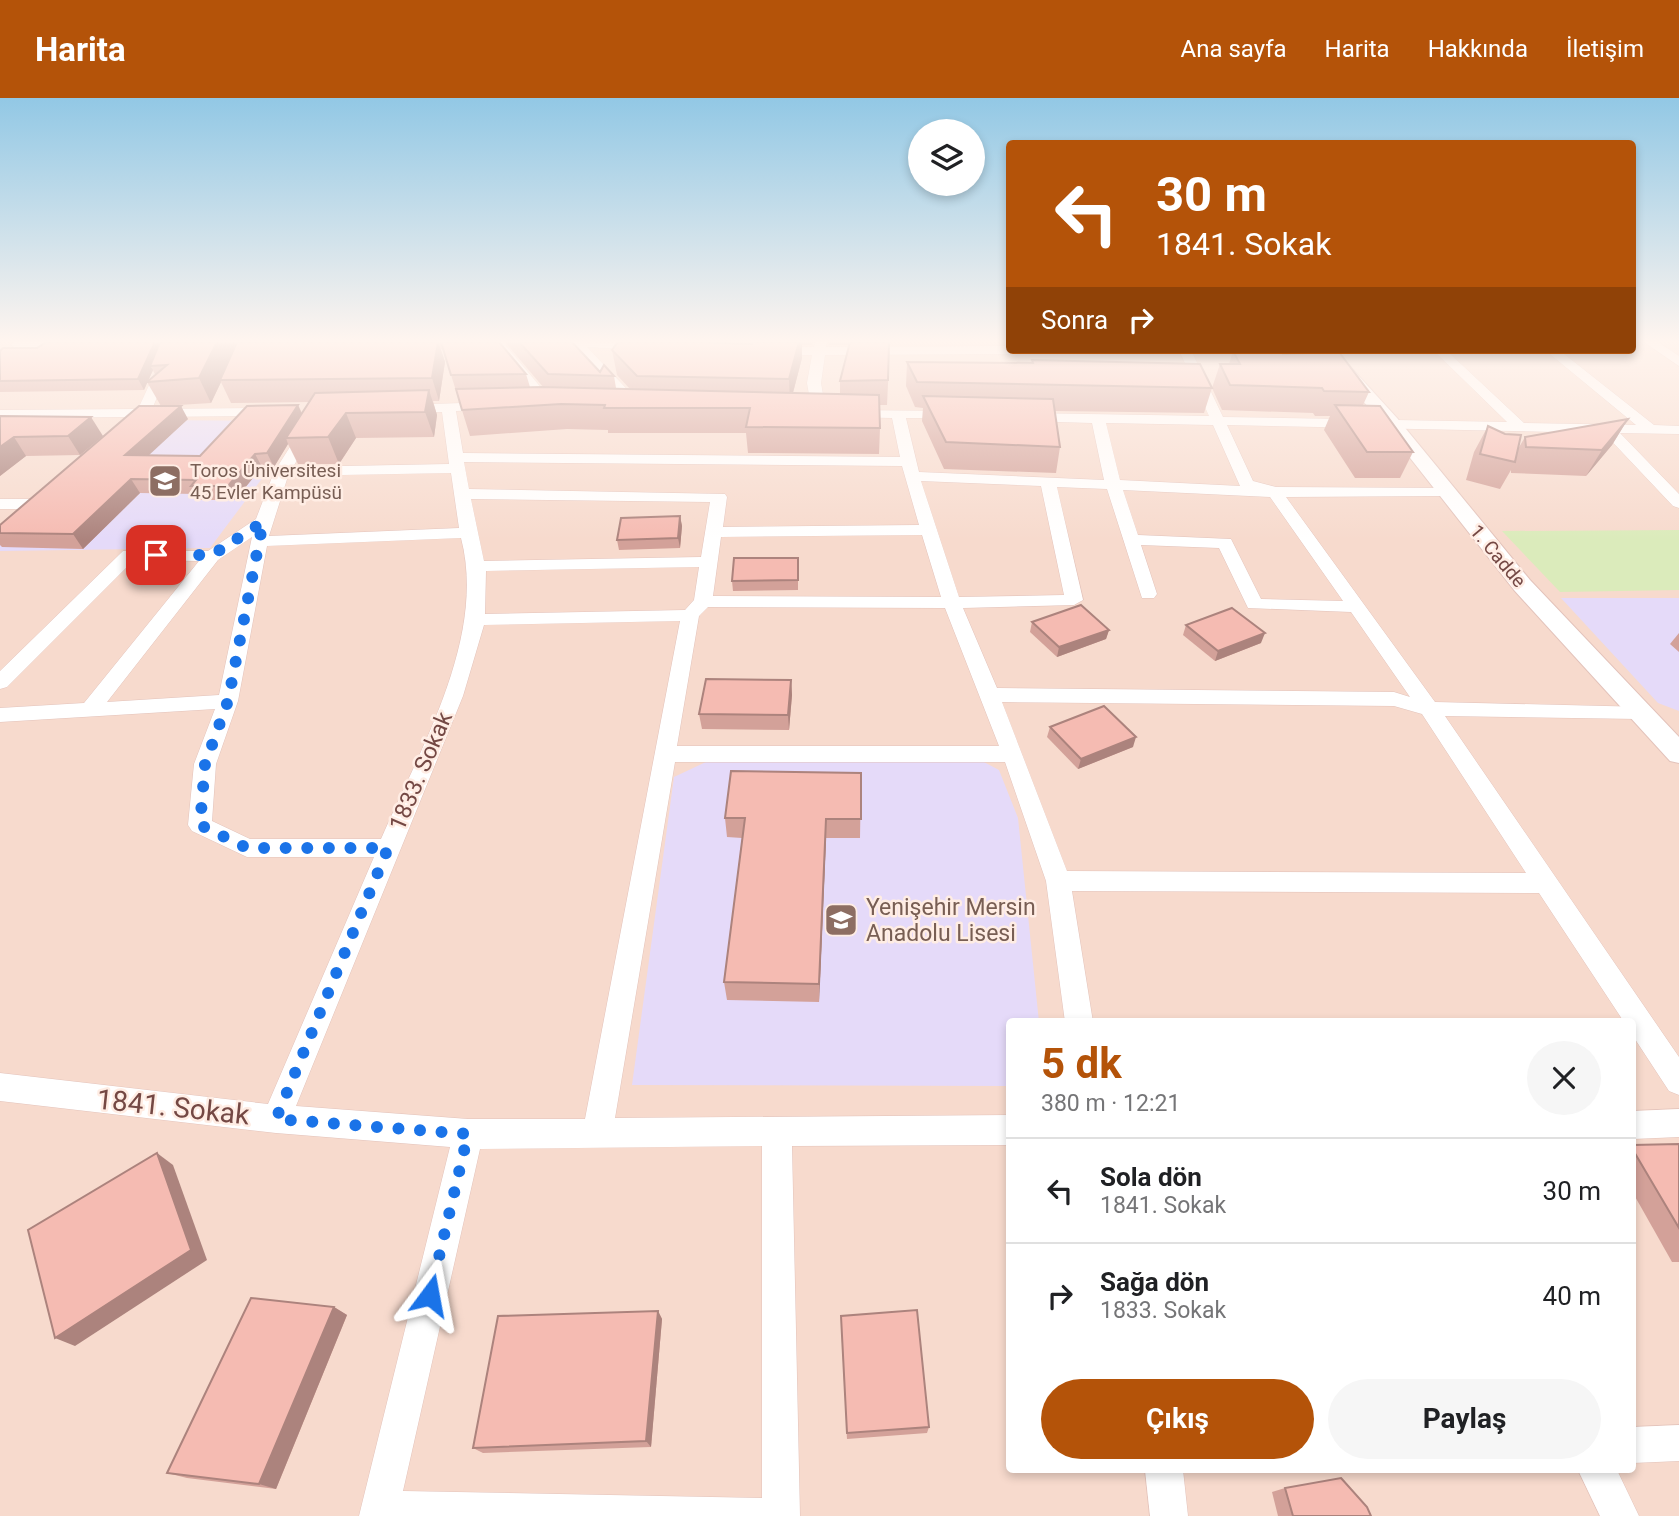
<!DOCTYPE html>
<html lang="tr">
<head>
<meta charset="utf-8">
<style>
  :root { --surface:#fff; --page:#f6f6f6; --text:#202124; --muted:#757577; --line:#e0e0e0; --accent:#b45309 }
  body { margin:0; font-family:Roboto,sans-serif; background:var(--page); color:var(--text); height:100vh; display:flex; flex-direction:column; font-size:26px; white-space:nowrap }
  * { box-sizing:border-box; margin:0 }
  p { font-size:23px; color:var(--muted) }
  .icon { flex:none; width:38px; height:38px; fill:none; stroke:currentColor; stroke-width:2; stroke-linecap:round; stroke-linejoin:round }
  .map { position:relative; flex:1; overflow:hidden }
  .details { position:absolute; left:1006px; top:920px; width:630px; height:455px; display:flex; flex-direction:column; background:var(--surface); border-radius:7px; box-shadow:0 4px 10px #0003 }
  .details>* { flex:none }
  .top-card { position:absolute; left:1006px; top:42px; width:630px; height:214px; border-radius:7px; box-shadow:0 4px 10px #0003; background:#b45309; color:#fff; overflow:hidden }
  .fabs { position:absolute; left:908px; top:21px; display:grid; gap:14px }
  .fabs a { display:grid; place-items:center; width:77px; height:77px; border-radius:50%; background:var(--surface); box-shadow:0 4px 10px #0003; font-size:35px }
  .pin { position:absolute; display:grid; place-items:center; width:60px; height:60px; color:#fff; margin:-30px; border-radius:14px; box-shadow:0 4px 10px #0006 }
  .me { position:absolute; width:77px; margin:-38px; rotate:13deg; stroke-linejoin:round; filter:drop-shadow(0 0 5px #0008) }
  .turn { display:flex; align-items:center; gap:24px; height:147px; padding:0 35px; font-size:32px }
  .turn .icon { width:91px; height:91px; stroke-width:2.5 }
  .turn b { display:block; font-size:49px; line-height:60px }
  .then { display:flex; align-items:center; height:66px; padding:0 35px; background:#0003; gap:14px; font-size:26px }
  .round { display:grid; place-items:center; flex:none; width:74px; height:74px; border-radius:37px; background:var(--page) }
  .summary { display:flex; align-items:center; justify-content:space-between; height:119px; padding:0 35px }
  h1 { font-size:42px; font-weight:700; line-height:52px; color:var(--accent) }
  .button { display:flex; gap:14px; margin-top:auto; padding:14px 35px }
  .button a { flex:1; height:80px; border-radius:42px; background:var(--accent); color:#fff; font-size:28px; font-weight:700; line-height:80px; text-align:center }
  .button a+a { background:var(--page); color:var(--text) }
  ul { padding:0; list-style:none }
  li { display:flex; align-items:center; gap:21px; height:105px; padding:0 35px; border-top:2px solid var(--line) }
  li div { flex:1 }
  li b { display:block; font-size:26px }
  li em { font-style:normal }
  header { display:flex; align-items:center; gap:42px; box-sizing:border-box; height:98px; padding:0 35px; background:var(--accent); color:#fff }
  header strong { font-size:33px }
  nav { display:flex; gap:38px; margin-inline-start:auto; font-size:24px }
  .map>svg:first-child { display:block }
  .residential { fill:#f7dacd; fill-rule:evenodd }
  .education { fill:#e5daf9 }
  .green { fill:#dbebbb }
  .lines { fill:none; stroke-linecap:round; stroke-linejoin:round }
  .minor-casing { stroke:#e3c3bb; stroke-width:1 }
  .tertiary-casing { stroke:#e3c3bb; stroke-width:2 }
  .minor { fill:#fff; fill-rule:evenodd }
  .tertiary { fill:#fff; fill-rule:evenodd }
  .wall { fill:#d3a199; fill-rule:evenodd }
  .shaded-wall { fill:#ac837d }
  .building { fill:#f5bbb2; stroke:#ac837d; stroke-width:2 }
  .route { stroke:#1a73e8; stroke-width:12; stroke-dasharray:0 21.6 }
  .labels { text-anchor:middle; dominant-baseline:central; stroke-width:5; stroke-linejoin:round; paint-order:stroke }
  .far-education-label { font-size:19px; fill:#785e54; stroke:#ffede4; text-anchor:start }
  .far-street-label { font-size:19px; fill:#744844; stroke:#ffede4 }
  .street-label { font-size:23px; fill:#744844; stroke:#ffede4 }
  .education-label { font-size:23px; fill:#785e54; stroke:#ffede4; text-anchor:start }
  .near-street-label { font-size:28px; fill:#744844; stroke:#ffede4 }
</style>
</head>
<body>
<header>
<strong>Harita</strong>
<nav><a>Ana sayfa</a><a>Harita</a><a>Hakkında</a><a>İletişim</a></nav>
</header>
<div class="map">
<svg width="1679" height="1418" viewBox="0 0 1679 1418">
  <rect width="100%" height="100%" fill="#fee8dc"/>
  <path class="residential" d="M0,244H1010V252H1633V244H1679V1418H0ZM1010,924H1633V1372H1010Z"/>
  <g class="education">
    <polygon points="142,322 305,323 210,450 0,453 0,444"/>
    <polygon points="1561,500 1679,500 1679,613 1658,605"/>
    <polygon points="708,663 982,663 999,672 1018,720 1039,924 1010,924 1010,988 632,987 674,679"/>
  </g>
  <polygon class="green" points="1679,432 1679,492 1560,494 1502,433"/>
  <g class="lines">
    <defs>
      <g id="minor">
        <polygon points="14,244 78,244 79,246 73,250 17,251 11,247"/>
        <polygon points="169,244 181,244 152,311 270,310 277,314 270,318 147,319 133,327 126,323 129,319 0,320 0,312 138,311"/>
        <polygon points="490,244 503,244 553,304 553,310 543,310"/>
        <polygon points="569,244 648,245 648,251 644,252 587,249 640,305 640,311 630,311"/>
        <polygon points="815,244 827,244 826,249 1010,248 1010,252 1045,252 1039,256 825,257 821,285 826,314 819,318 812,314 807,285 812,257 773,257 767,253 773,249 814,249"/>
        <polygon points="1644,244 1658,244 1679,258 1679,268"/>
        <path d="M1179,252H1191L1223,319L1507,324L1433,252H1446L1524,325L1636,327L1545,252H1559L1654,327L1679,328V336L1620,335L1679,396V410L1673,408L1604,335L1227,327L1253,383L1276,389L1449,390V396L1443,398L1286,399L1435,604L1646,609L1649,614L1646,619L1639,621L1445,618L1679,959V997L1669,993L1633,938V924H1624L1539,795L1072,793L1093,924H1065L1046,783L1005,664H675L615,1020L1010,1017V1047L792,1048L800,1418H359L450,1049L276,1035L0,1003V975L268,1006L374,759H247L192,733L188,727L194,666L215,611L0,624V610L84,605L199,463L134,462L7,589L0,591V573L123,453H208L256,421L274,374L304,327L309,326L316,330L293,369L449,366L442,314L406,315L399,311L406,307L490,304L497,308L495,311L456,313L463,355L900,359L892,320L850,319L843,315L845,312L952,313L959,317L957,320H906L919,374L1104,382L1092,325L1025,323L1018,319L1025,315L1209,318ZM1106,325L1213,327L1240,388L1120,382ZM464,364L902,368L919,427L723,429L727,399L725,396L469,391ZM451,375L459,430L269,438L288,378ZM921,383L1041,388L1064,497L959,499ZM1057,389L1107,391L1142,500H1154L1157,496L1141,447L1219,450L1248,510L1351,514L1410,599L1394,594L997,590L963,510L1074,507L1083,502ZM1123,392L1270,399L1343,503L1261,501L1231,441L1138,437ZM471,401L710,404L701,459L484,463ZM922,437L941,499L713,498L721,439ZM252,439L219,597L107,604L218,462ZM461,440C487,539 420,651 381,741H250L212,723L216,666L238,603L267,448ZM699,469L694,502L685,512L485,516L486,473ZM708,509L945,510L999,648H677L699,518ZM680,523L585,1021H468L296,1008L463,598L484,527ZM1002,604L1394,608L1422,616L1526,775L1067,773ZM762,1048V1400L403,1393L480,1051Z"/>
        <polygon points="0,401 34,401 42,406 34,411 0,411"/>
        <polygon points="1679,1011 1679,1039 1633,1041 1633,1013"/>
        <polygon points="1679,1327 1679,1363 1633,1365 1633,1329"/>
        <polygon points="1145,1372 1183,1372 1188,1418 1150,1418"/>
        <polygon points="1578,1372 1617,1372 1639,1418 1600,1418"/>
      </g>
      <polygon id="tertiary" points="1318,252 1335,252 1397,320 1530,482 1679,639 1679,665 1670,663 1514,492 1385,328"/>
    </defs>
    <use href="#minor" class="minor-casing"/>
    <use href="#tertiary" class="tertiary-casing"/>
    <use href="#minor" class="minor"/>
    <use href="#tertiary" class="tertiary"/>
  </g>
  <g class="wall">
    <path d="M46,244H158L159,246L160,244H499L526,276L530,289H543L505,244H572L600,274L614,278L616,290L630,291L617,277L612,252L752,246V244H813L812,247H802V260L793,295L840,296V283L849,247H829L828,244H890L887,307H879L880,330L879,356L748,355L746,335H608V332L567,331L470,338L443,251H441L445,264L439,303H433L437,317L434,339L356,340L339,366H298L288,346L274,369H262L235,402H198L195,396L140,395L83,451L2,449L0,447V427L161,308L147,284L144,292L0,294V253L37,250ZM153,272L155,277L148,283ZM221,284L231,305L309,304L302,315L298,307L200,358L148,357L188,321L162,308L211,305Z"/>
    <polygon points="1233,253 1283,256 1369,294 1363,307 1413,354 1400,380 1355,380 1324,332 1330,318 1315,318 1313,315 1222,312 1212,290 1220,266 1229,266"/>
    <polygon points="1032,262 1212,290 1204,315 1055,313 1060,349 1056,375 944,371 922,323 923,310 915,309 906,288 907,264 1032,265"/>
    <polygon points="0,318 103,338 80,357 26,358 0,378"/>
    <polygon points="1628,321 1612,347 1586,378 1511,375 1511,372 1500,391 1466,382 1474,354 1488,328 1518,351 1525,339"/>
    <polygon points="680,418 682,428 680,450 619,452 617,442"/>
    <polygon points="798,469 798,492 733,493 732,483"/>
    <polygon points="1032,524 1109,532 1106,541 1057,559 1030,534"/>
    <polygon points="1186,527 1261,545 1215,563 1183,537"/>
    <polygon points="1679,535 1679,554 1670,546"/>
    <polygon points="791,582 792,597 789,632 702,631 699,616"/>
    <polygon points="1050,629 1133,649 1078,671 1047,639"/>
    <polygon points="861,675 860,740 826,740 819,904 727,902 724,884 742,740 727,739 725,720"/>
    <polygon points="1679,1046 1679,1164 1672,1164 1633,1095 1633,1047"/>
    <polygon points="334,1209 347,1217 276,1391 187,1380 167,1375"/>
    <polygon points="658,1213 662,1221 651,1349 483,1355 473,1350"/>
    <polygon points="841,1226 929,1329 927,1335 847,1341"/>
    <polygon points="1285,1390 1371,1418 1278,1418 1272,1394"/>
  </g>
  <g class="shaded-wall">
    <polygon points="155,244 158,244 162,252 150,268 153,272 144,292 138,281"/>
    <polygon points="217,244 240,244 220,282 221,284 211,305 199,280"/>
    <polygon points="438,244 445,264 439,303 432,280"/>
    <polygon points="799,244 802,244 802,260 790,306 789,281"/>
    <polygon points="429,292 437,317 434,339 425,314"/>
    <polygon points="298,307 304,321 286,340 288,346 274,369 267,355"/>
    <polygon points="181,308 188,321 134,371 125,357"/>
    <polygon points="346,315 356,340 339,366 328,339"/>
    <polygon points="91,319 103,338 80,357 68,338"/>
    <polygon points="1628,321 1612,347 1586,378 1602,352"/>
    <polygon points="14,339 26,358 0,378 0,349"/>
    <polygon points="255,356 262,369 235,402 228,388"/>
    <polygon points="131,381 140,395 83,451 73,436"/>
    <polygon points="680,418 682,428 680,450 678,440"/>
    <polygon points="1109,532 1106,541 1057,559 1059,549"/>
    <polygon points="1265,535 1261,545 1215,563 1218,553"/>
    <polygon points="791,582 792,597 789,632 788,617"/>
    <polygon points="1136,639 1133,649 1078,671 1081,661"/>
    <polygon points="826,721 826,740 819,904 819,886"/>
    <polygon points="157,1055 173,1067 207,1162 75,1248 55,1240"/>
    <polygon points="334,1209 347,1217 276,1391 259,1386"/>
    <polygon points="658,1213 662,1221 651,1349 646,1343"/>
  </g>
  <g class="building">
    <polygon points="46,244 155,244 138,281 0,283 0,253 3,250 37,250"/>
    <polygon points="160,244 217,244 199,280 147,284 167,267 150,268"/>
    <polygon points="237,244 438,244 432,280 220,282"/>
    <polygon points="441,244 499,244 526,276 451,277"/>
    <polygon points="519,244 572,244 600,274 604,267 614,278 548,276"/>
    <polygon points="618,244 702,244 752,246 752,244 799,244 789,281 637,278 612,252"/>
    <polygon points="850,244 889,244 888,282 840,283"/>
    <polygon points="1233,253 1281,253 1283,256 1339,254 1369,294 1324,293 1322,290 1230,287 1220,266 1240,266"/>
    <polygon points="1032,262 1200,266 1212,290 917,284 907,264 1033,265"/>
    <polygon points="542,289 879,297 880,330 746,329 750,310 604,310 605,307 561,306 462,312 456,291"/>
    <polygon points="429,292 425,314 346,315 328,339 286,340 315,295"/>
    <polygon points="923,298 1053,301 1060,349 946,344"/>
    <polygon points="298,307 267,355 255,356 228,388 191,388 196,382 131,381 73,436 0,435 0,427 139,308 181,308 125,357 200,358 247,308"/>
    <polygon points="1335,307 1380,308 1413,354 1367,354"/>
    <polygon points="0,318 91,319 68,338 14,339 0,349"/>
    <polygon points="1628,321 1602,352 1526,349 1525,339"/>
    <polygon points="1488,328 1505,336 1521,337 1515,364 1480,356"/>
    <polygon points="680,418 678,440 617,442 621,420"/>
    <polygon points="734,460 798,460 798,482 732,483"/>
    <polygon points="1081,507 1109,532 1059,549 1032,524"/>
    <polygon points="1232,510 1265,535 1218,553 1186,527"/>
    <polygon points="706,581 791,582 788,617 699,616"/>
    <polygon points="1104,608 1136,639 1081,661 1050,629"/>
    <polygon points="731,673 861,675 861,721 826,721 819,886 724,884 745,720 725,720"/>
    <polygon points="1679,1046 1679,1130 1633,1052 1633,1047"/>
    <polygon points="157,1055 191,1152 55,1240 28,1132"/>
    <polygon points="251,1200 334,1209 259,1386 167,1375"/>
    <polygon points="917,1212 929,1329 847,1335 841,1218"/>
    <polygon points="658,1213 646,1343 473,1350 498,1218"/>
    <polygon points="1341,1380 1367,1409 1371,1418 1293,1418 1285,1390"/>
  </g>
  <linearGradient id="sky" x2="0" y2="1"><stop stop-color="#92c8e5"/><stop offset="0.55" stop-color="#fff5ef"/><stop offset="1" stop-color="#fff5ef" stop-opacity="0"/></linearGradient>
  <rect width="1679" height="442" fill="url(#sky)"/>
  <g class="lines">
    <polyline class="route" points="156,457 212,457 263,424 228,603 205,666 200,727 247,750 388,750 276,1021 468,1036 430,1197"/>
  </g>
  <defs>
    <symbol id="university-square" viewBox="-11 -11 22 22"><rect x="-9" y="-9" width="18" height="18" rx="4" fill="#8d6e63" stroke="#ffede4"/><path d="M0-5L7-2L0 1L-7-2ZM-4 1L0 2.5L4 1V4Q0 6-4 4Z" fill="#fff"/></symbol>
    <symbol id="school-square" viewBox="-11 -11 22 22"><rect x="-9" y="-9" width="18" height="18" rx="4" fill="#8d6e63" stroke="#ffede4"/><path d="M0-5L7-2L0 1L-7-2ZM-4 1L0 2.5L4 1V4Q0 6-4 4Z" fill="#fff"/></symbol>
  </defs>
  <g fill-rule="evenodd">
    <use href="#university-square" x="146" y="364" width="38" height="38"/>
    <use href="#school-square" x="822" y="803" width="38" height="38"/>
  </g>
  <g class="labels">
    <g class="far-education-label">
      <text x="190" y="372">Toros Üniversitesi<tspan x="190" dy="22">45 Evler Kampüsü</tspan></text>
    </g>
    <g class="far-street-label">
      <text transform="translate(1498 458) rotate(50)">1. Cadde</text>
    </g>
    <g class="street-label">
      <text transform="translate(421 673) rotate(-67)">1833. Sokak</text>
    </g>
    <g class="education-label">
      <text x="866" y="809">Yenişehir Mersin<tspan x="866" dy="26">Anadolu Lisesi</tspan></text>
    </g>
    <g class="near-street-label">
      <text transform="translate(173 1009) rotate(6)">1841. Sokak</text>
    </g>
  </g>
</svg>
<div class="fabs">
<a><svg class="icon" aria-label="layers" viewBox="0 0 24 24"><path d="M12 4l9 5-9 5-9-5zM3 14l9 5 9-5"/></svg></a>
</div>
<div class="pin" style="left:156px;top:457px;background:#d93025"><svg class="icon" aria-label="arrive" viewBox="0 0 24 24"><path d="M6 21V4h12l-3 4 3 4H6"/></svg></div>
<svg class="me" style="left:430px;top:1197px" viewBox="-20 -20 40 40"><path d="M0-17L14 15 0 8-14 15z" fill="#1a73e8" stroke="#fff" stroke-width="4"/></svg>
<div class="top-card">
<div class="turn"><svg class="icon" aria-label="left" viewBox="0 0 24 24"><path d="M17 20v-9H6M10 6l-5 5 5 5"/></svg><div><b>30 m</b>1841. Sokak</div></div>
<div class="then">Sonra<svg class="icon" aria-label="right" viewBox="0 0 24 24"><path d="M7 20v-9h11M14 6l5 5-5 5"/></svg></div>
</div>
<section class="details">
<div class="summary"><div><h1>5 dk</h1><p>380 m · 12:21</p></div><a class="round"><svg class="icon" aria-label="close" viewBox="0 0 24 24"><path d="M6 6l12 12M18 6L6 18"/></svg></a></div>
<ul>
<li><svg class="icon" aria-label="left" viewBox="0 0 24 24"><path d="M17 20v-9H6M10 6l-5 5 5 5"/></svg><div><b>Sola dön</b><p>1841. Sokak</p></div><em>30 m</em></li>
<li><svg class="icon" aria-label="right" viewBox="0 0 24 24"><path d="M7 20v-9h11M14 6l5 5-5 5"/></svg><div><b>Sağa dön</b><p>1833. Sokak</p></div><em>40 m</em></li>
</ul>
<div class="button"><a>Çıkış</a><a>Paylaş</a></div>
</section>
</div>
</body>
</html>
